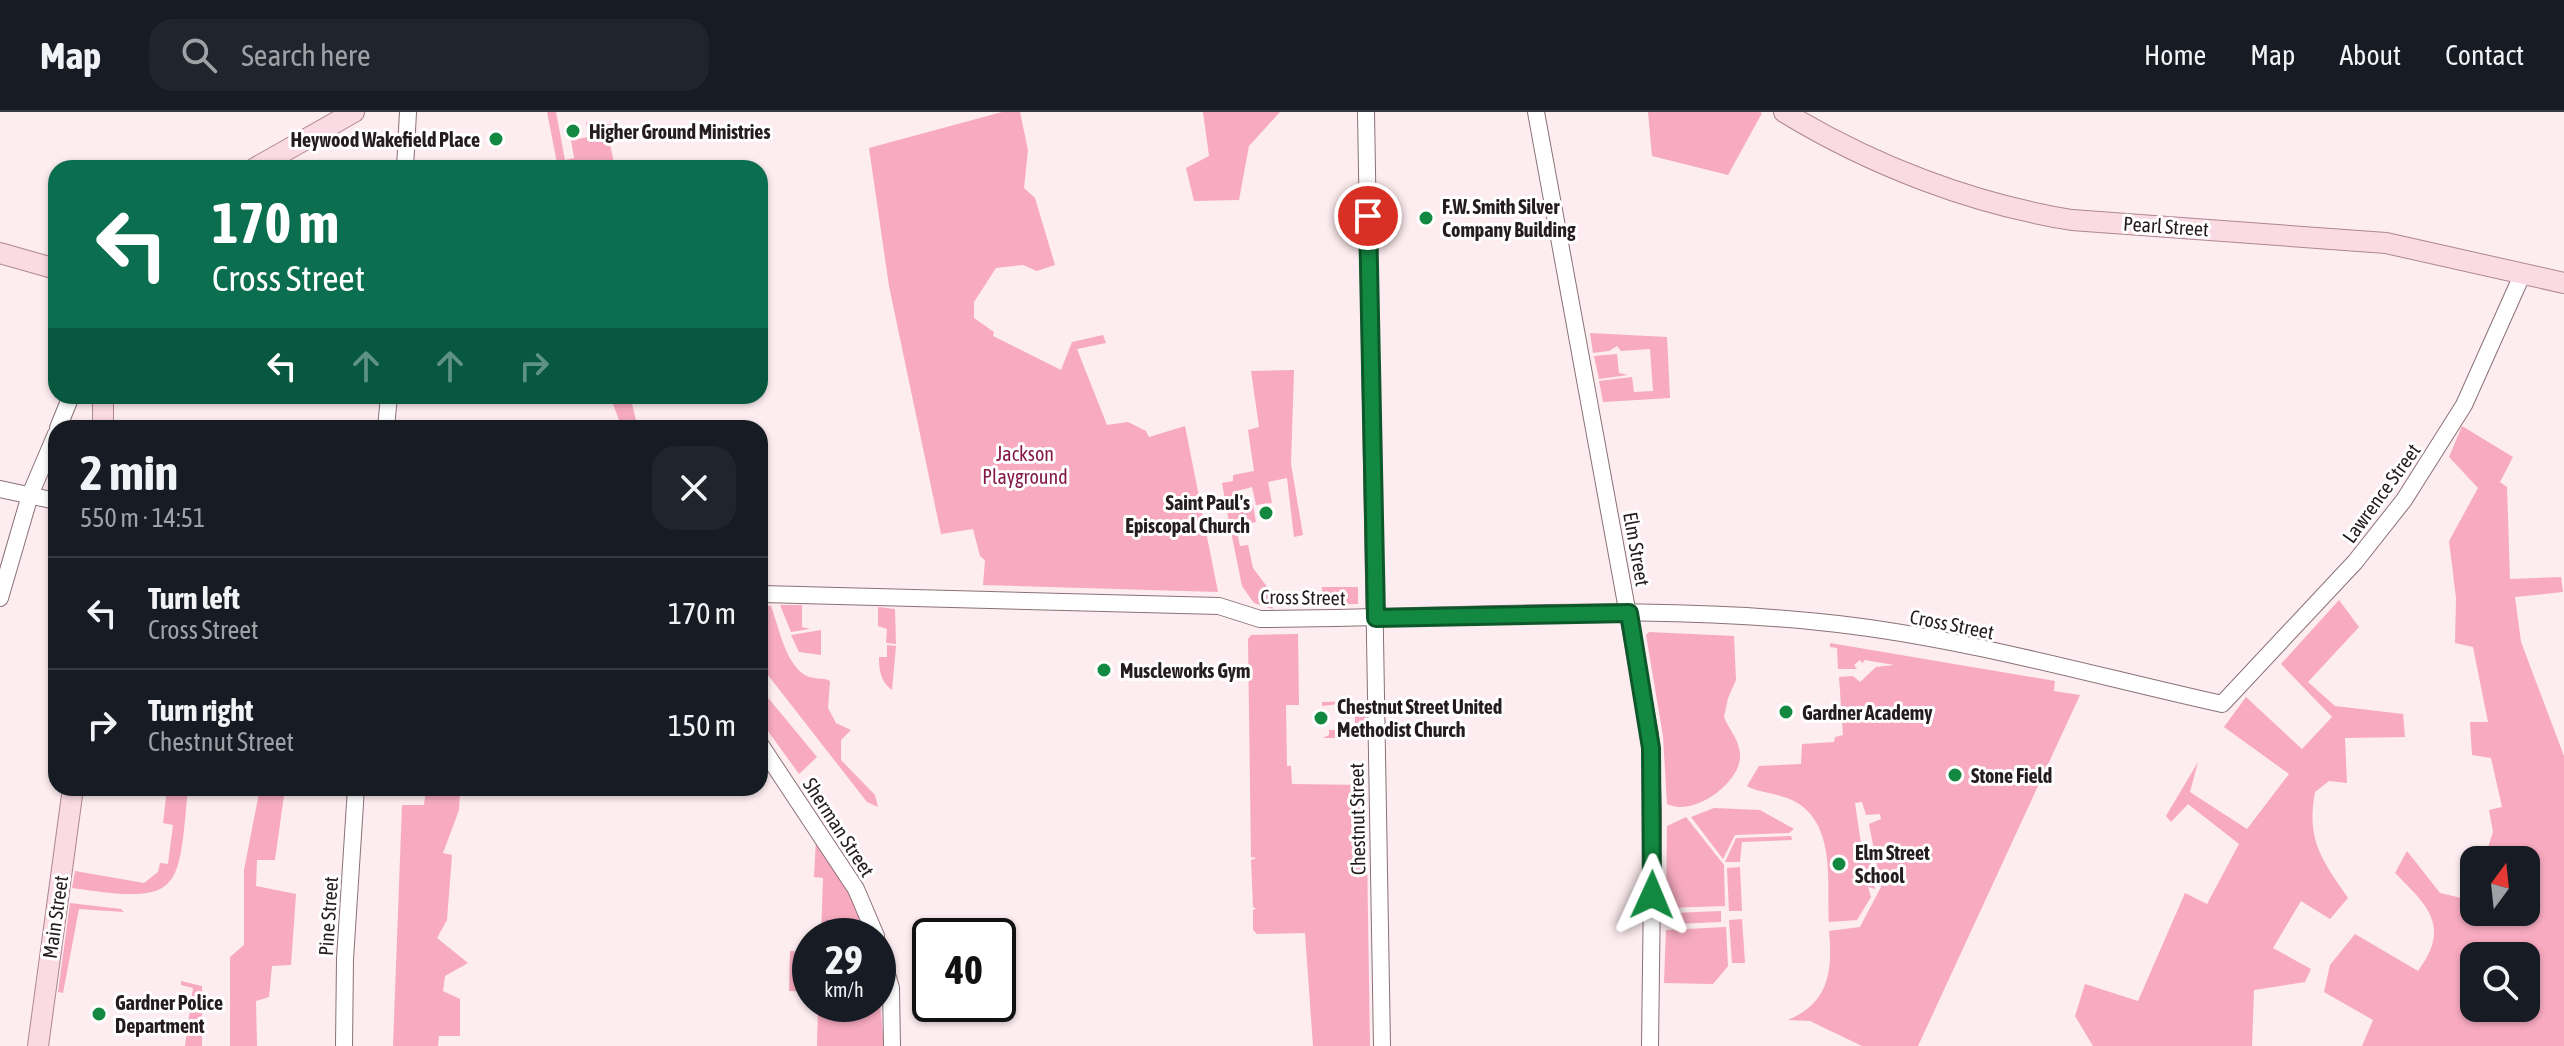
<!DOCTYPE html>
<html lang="en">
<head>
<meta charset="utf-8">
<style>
  :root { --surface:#171b24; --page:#20242c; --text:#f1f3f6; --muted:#9ea1a6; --line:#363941 }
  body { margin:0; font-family:"Asap Condensed",sans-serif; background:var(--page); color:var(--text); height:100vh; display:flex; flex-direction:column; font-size:30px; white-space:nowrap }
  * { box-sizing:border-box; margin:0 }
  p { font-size:26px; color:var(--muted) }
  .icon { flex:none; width:44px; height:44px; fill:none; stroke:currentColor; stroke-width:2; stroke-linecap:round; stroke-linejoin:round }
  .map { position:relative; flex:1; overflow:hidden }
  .panel { position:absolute; left:48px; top:308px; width:720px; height:376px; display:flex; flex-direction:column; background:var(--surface); border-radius:24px; box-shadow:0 2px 6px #0004 }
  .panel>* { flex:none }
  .top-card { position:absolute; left:48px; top:48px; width:720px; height:244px; border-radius:24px; box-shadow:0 2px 6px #0004; background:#0b6e4f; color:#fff; overflow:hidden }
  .needle { width:52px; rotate:15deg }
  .tools { position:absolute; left:2460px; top:734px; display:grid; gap:16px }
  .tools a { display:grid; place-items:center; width:80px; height:80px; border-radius:16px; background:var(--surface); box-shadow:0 2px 6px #0004; font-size:40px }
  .speed { position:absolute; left:792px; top:806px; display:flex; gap:16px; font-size:40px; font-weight:700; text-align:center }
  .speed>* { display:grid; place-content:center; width:104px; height:104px; border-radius:50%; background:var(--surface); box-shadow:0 2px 6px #0004; line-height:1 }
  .speed small { font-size:20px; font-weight:400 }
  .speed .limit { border:4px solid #111; border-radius:12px; background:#fff; color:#111 }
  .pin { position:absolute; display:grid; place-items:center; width:68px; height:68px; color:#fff; margin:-34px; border:4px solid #fff; border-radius:50%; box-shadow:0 2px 8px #0007 }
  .me { position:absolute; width:88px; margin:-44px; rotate:1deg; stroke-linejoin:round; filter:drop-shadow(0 0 6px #0008) }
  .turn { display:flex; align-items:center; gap:28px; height:168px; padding:0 32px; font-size:36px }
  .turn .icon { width:104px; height:104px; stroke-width:2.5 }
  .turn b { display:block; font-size:56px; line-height:68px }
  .lanes { display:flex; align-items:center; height:76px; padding:0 32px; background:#0003; justify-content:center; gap:40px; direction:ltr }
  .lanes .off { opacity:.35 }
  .round { display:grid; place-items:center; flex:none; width:84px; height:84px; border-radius:24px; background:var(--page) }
  .head { display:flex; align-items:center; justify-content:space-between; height:136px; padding:0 32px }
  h1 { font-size:48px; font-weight:700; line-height:60px }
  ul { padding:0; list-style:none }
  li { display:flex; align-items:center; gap:24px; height:112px; padding:0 32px; border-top:2px solid var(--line) }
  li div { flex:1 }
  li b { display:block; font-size:30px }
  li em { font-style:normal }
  header { display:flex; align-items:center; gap:48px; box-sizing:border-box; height:112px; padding:0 40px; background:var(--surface); border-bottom:2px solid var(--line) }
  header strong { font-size:38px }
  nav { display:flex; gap:44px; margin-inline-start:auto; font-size:28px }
  .search { width:560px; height:72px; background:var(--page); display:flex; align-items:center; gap:20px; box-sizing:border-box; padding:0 28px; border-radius:24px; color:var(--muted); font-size:30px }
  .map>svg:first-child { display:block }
  .green { fill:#f7aac0; fill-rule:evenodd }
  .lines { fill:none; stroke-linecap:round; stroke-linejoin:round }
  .minor-casing { stroke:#8a7177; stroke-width:18 }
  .major-casing { stroke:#ae8792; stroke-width:22 }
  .minor { stroke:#fff; stroke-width:16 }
  .major { stroke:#fadae3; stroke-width:20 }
  .route-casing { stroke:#0c582a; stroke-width:20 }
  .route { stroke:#138841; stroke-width:14 }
  .poi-dot { fill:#138841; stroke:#fff; stroke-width:3 }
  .labels { text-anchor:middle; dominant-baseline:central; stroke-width:6; stroke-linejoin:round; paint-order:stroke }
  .poi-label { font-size:20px; font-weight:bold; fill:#251c1e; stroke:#fff; text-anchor:start }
  .street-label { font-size:20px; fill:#251c1e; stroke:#fff }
  .park-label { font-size:20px; fill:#841a47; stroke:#fff }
</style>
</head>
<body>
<header>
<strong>Map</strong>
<div class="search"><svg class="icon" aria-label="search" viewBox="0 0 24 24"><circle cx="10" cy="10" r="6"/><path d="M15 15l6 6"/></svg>Search here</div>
<nav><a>Home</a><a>Map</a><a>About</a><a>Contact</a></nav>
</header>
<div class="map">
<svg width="2564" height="934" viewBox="0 0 2564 934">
  <rect width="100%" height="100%" fill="#fdecf0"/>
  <g class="green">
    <polygon points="547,0 556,0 565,48 574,46 571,28 589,25 586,10 616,13 610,32 615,56 558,56"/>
    <polygon points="1002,0 1020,0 1028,38 1024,76 1035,86 1055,153 1037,159 1023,153 996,156 974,190 974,206 994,220 993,224 1061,258 1072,230 1103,223 1106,231 1077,237 1107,313 1128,310 1146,319 1149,325 1185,314 1218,480 983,473 985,448 980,444 973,417 941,422 889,174 869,36"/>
    <polygon points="1203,0 1280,0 1249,34 1239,88 1194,89 1186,56 1209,44"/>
    <polygon points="1648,0 1760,0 1762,1 1728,63 1652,44"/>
    <polygon points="1590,221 1667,225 1670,286 1603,290 1599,269 1632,265 1634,280 1653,279 1650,237 1621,239 1617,234 1609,239 1593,241"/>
    <polygon points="1617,242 1619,261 1628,263 1599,267 1594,244"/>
    <polygon points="1294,258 1291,352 1303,423 1294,425 1287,366 1268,370 1272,391 1256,393 1252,375 1233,380 1235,391 1226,393 1222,371 1233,369 1233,363 1254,359 1248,318 1259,315 1251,259"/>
    <polygon points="610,284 630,284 638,316 622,316"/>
    <path d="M2462,314L2513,345L2500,370L2507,375L2510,467L2561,465L2563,480L2515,485L2521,530L2564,644V934H2362L2373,908L2324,880L2330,853L2355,822L2418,859C2451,814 2428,794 2395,761L2407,739L2440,781L2470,788L2474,777V800H2526V748H2484L2493,720L2489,698L2502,695L2491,646L2472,643L2470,610H2488L2473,535L2455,531L2456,486L2449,429L2478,376L2449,345ZM2526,844V896H2474V844Z"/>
    <polygon points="1237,387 1244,395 1253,393 1256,410 1236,415 1240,434 1248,433 1253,456 1268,476 1273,497 1254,491 1242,474 1226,395 1238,393"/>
    <polygon points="1322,475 1358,475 1358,492 1323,492"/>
    <path d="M2339,488L2359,515L2308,570L2335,594L2403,602L2405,625L2345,626L2347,671L2329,669L2315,680C2306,728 2322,748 2348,786L2330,807L2301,789L2273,836L2311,857L2305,870L2254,878L2252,934H2093L2075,904L2085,872L2138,889L2185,781L2207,792L2239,732L2188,692L2171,710L2166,704L2198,650L2190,680L2247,717L2289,662L2224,615L2246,585L2302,637L2332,605L2281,552Z"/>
    <path d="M760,493L771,494C779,515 785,551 805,563C813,568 823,565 830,569L828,596L836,611L851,618L841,628V648L875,683L878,695L867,690L760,553Z"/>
    <polygon points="780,493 802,493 802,515 810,517 791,520"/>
    <polygon points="878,495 895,497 896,532 886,531 887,517 878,514"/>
    <polygon points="821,518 821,543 799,540 791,523"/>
    <path d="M1649,520L1734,524L1736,568L1728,586L1724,605C1730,620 1741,629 1740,646C1738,673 1692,705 1667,692L1663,624L1646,523Z"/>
    <polygon points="1298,522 1299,593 1286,593 1287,654 1291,654 1292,672 1366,673 1370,934 1313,934 1305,821 1257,822 1253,818 1253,798 1256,797 1253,795 1251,748 1257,746 1251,745 1248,527 1251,523"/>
    <path d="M1830,531L2055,569L2054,579L2080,583L1918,934H1862L1810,909L1788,908C1828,891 1833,861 1829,819L1860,815L1881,775L1869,712L1881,707L1880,702L1866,703L1862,690L1855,691L1861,732H1867L1875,777L1868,775L1871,785L1857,808L1829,810C1827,770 1836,711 1794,689C1779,681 1759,681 1747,674L1759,654L1801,652L1802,632L1834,630L1835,625L1843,623L1839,565L1853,564L1860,570L1876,555L1894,553L1865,548L1862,551L1860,548L1854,553L1857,557H1838L1837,536L1830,535Z"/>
    <path d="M887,533L896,534L892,578C881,570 879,559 879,545H887Z"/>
    <polygon points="760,576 817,645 799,662 760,608"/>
    <polygon points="1365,589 1366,626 1323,626 1329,623 1329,618 1355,618 1355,595 1340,595 1339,592 1322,594 1322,590"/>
    <path d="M167,676H188C178,779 184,793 72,776L75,759L144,771L158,760L160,751L168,752L173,713L163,711Z"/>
    <polygon points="260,676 285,676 275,748 257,748 256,774 296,782 291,853 272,854 269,885 256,889 257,934 230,934 230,845 244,833 244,758"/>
    <polygon points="426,676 460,676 459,698 443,741 452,743 447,808 437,826 468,851 445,864 443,879 460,887 460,924 439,924 438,934 393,934 402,693 424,693"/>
    <polygon points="1714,696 1760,698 1794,717 1789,721 1735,723 1723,747 1691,705"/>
    <polygon points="1686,705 1724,753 1725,794 1666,796 1667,714"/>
    <polygon points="1791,724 1792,728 1742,730 1740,750 1725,750 1736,726"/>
    <polygon points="816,727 848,778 866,824 821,824 823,766 814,765"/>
    <polygon points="1740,755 1742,799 1729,799 1727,756"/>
    <polygon points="70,791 121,797 124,800 79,797 63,881 58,880"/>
    <polygon points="1721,799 1721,810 1674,812 1672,808 1673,801"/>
    <polygon points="1742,807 1745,851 1732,851 1729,808"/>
    <polygon points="1726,815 1728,854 1713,872 1664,871 1666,818"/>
    <polygon points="790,839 810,840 810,880 789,879"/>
    <polygon points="878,868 884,934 817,934 818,892 878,892"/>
    <polygon points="181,869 202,874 202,934 185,934 193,876 181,873"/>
  </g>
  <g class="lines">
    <defs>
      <g id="minor">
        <polyline points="1366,0 1382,934"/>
        <polyline points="1536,0 1650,623 1653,700 1650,934"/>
        <polyline points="405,56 408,0"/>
        <polyline points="58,316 71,284"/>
        <polyline points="386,316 389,284"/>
        <polyline points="0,377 56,389"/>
        <path d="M760,482L1219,494L1260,507C1458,506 1658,489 1854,514C1978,530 2100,565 2222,592L2355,450L2404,388L2464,293L2523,161"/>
        <polyline points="0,486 30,383 56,322"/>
        <polyline points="760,632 856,777 876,824"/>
        <polyline points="878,831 891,876 892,934"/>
        <polyline points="344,934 345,847 356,676"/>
      </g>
      <g id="major">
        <path d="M1784,0C1871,53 1972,92 2072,108L2386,131L2564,171"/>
        <polyline points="255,56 354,0"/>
        <polyline points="0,141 56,157"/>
        <polyline points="103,284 103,316"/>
        <polyline points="38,934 73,676"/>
      </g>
    </defs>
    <use href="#minor" class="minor-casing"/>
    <use href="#major" class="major-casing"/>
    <use href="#minor" class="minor"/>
    <use href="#major" class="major"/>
  </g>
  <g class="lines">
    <defs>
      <polyline id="route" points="1368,104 1376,506 1629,501 1651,636 1652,783"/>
    </defs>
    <use href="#route" class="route-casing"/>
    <use href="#route" class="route"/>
  </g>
  <g class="poi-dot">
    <circle cx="573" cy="19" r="8"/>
    <circle cx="496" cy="27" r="8"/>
    <circle cx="1426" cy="106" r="8"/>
    <circle cx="1266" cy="401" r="8"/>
    <circle cx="1104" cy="558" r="8"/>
    <circle cx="1786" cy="600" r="8"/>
    <circle cx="1321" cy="606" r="8"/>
    <circle cx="1955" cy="663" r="8"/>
    <circle cx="1839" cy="752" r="8"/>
    <circle cx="99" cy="902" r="8"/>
  </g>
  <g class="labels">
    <g class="poi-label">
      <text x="589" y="19">Higher Ground Ministries</text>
      <text x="480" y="27" text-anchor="end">Heywood Wakefield Place</text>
      <text x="1442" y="94">F.W. Smith Silver<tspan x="1442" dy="23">Company Building</tspan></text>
      <text x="1250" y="390" text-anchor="end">Saint Paul's<tspan x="1250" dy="23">Episcopal Church</tspan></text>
      <text x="1120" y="558">Muscleworks Gym</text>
      <text x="1337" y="594">Chestnut Street United<tspan x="1337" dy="23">Methodist Church</tspan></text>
      <text x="1802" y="600">Gardner Academy</text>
      <text x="1971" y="663">Stone Field</text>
      <text x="1855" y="740">Elm Street<tspan x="1855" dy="23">School</tspan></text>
      <text x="115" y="890">Gardner Police<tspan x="115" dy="23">Department</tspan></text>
    </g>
    <g class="street-label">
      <text transform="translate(2166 114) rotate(4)">Pearl Street</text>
      <text transform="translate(2381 381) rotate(-54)">Lawrence Street</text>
      <text transform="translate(1637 437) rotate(80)">Elm Street</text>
      <text transform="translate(1303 485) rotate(1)">Cross Street</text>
      <text transform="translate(1952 512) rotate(11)">Cross Street</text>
      <text transform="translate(1357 707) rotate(-91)">Chestnut Street</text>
      <text transform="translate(839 715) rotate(57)">Sherman Street</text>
      <text transform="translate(328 804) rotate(-86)">Pine Street</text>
      <text transform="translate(55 805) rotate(-82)">Main Street</text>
    </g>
    <g class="park-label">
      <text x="1025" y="341">Jackson<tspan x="1025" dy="23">Playground</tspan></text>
    </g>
  </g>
</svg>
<div class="tools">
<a><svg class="needle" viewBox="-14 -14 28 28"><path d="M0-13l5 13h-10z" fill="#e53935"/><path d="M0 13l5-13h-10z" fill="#9ea1a6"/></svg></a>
<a><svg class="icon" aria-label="search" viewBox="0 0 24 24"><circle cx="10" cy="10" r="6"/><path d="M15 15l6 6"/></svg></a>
</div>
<div class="speed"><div>29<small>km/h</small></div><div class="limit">40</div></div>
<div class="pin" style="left:1368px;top:104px;background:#d93025"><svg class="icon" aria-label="arrive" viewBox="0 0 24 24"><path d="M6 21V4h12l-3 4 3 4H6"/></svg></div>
<svg class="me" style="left:1652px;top:783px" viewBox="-20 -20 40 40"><path d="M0-17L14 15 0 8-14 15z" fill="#138841" stroke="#fff" stroke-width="4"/></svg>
<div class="top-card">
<div class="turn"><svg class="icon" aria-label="left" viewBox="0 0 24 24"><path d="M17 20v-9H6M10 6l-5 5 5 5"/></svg><div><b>170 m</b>Cross Street</div></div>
<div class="lanes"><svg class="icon" aria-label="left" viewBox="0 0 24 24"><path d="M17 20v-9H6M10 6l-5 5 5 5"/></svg><svg class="icon off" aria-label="ahead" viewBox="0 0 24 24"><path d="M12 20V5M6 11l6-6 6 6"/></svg><svg class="icon off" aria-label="ahead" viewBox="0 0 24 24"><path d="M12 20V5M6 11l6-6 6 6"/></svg><svg class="icon off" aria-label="right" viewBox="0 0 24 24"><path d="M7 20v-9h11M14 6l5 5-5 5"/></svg></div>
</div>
<section class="panel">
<div class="head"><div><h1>2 min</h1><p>550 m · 14:51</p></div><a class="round"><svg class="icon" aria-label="close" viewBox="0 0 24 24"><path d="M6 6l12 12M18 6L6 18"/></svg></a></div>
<ul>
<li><svg class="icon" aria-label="left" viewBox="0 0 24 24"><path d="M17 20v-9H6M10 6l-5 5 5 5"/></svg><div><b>Turn left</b><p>Cross Street</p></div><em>170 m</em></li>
<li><svg class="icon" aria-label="right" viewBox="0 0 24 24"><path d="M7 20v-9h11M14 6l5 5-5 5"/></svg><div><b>Turn right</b><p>Chestnut Street</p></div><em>150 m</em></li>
</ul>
</section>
</div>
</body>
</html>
